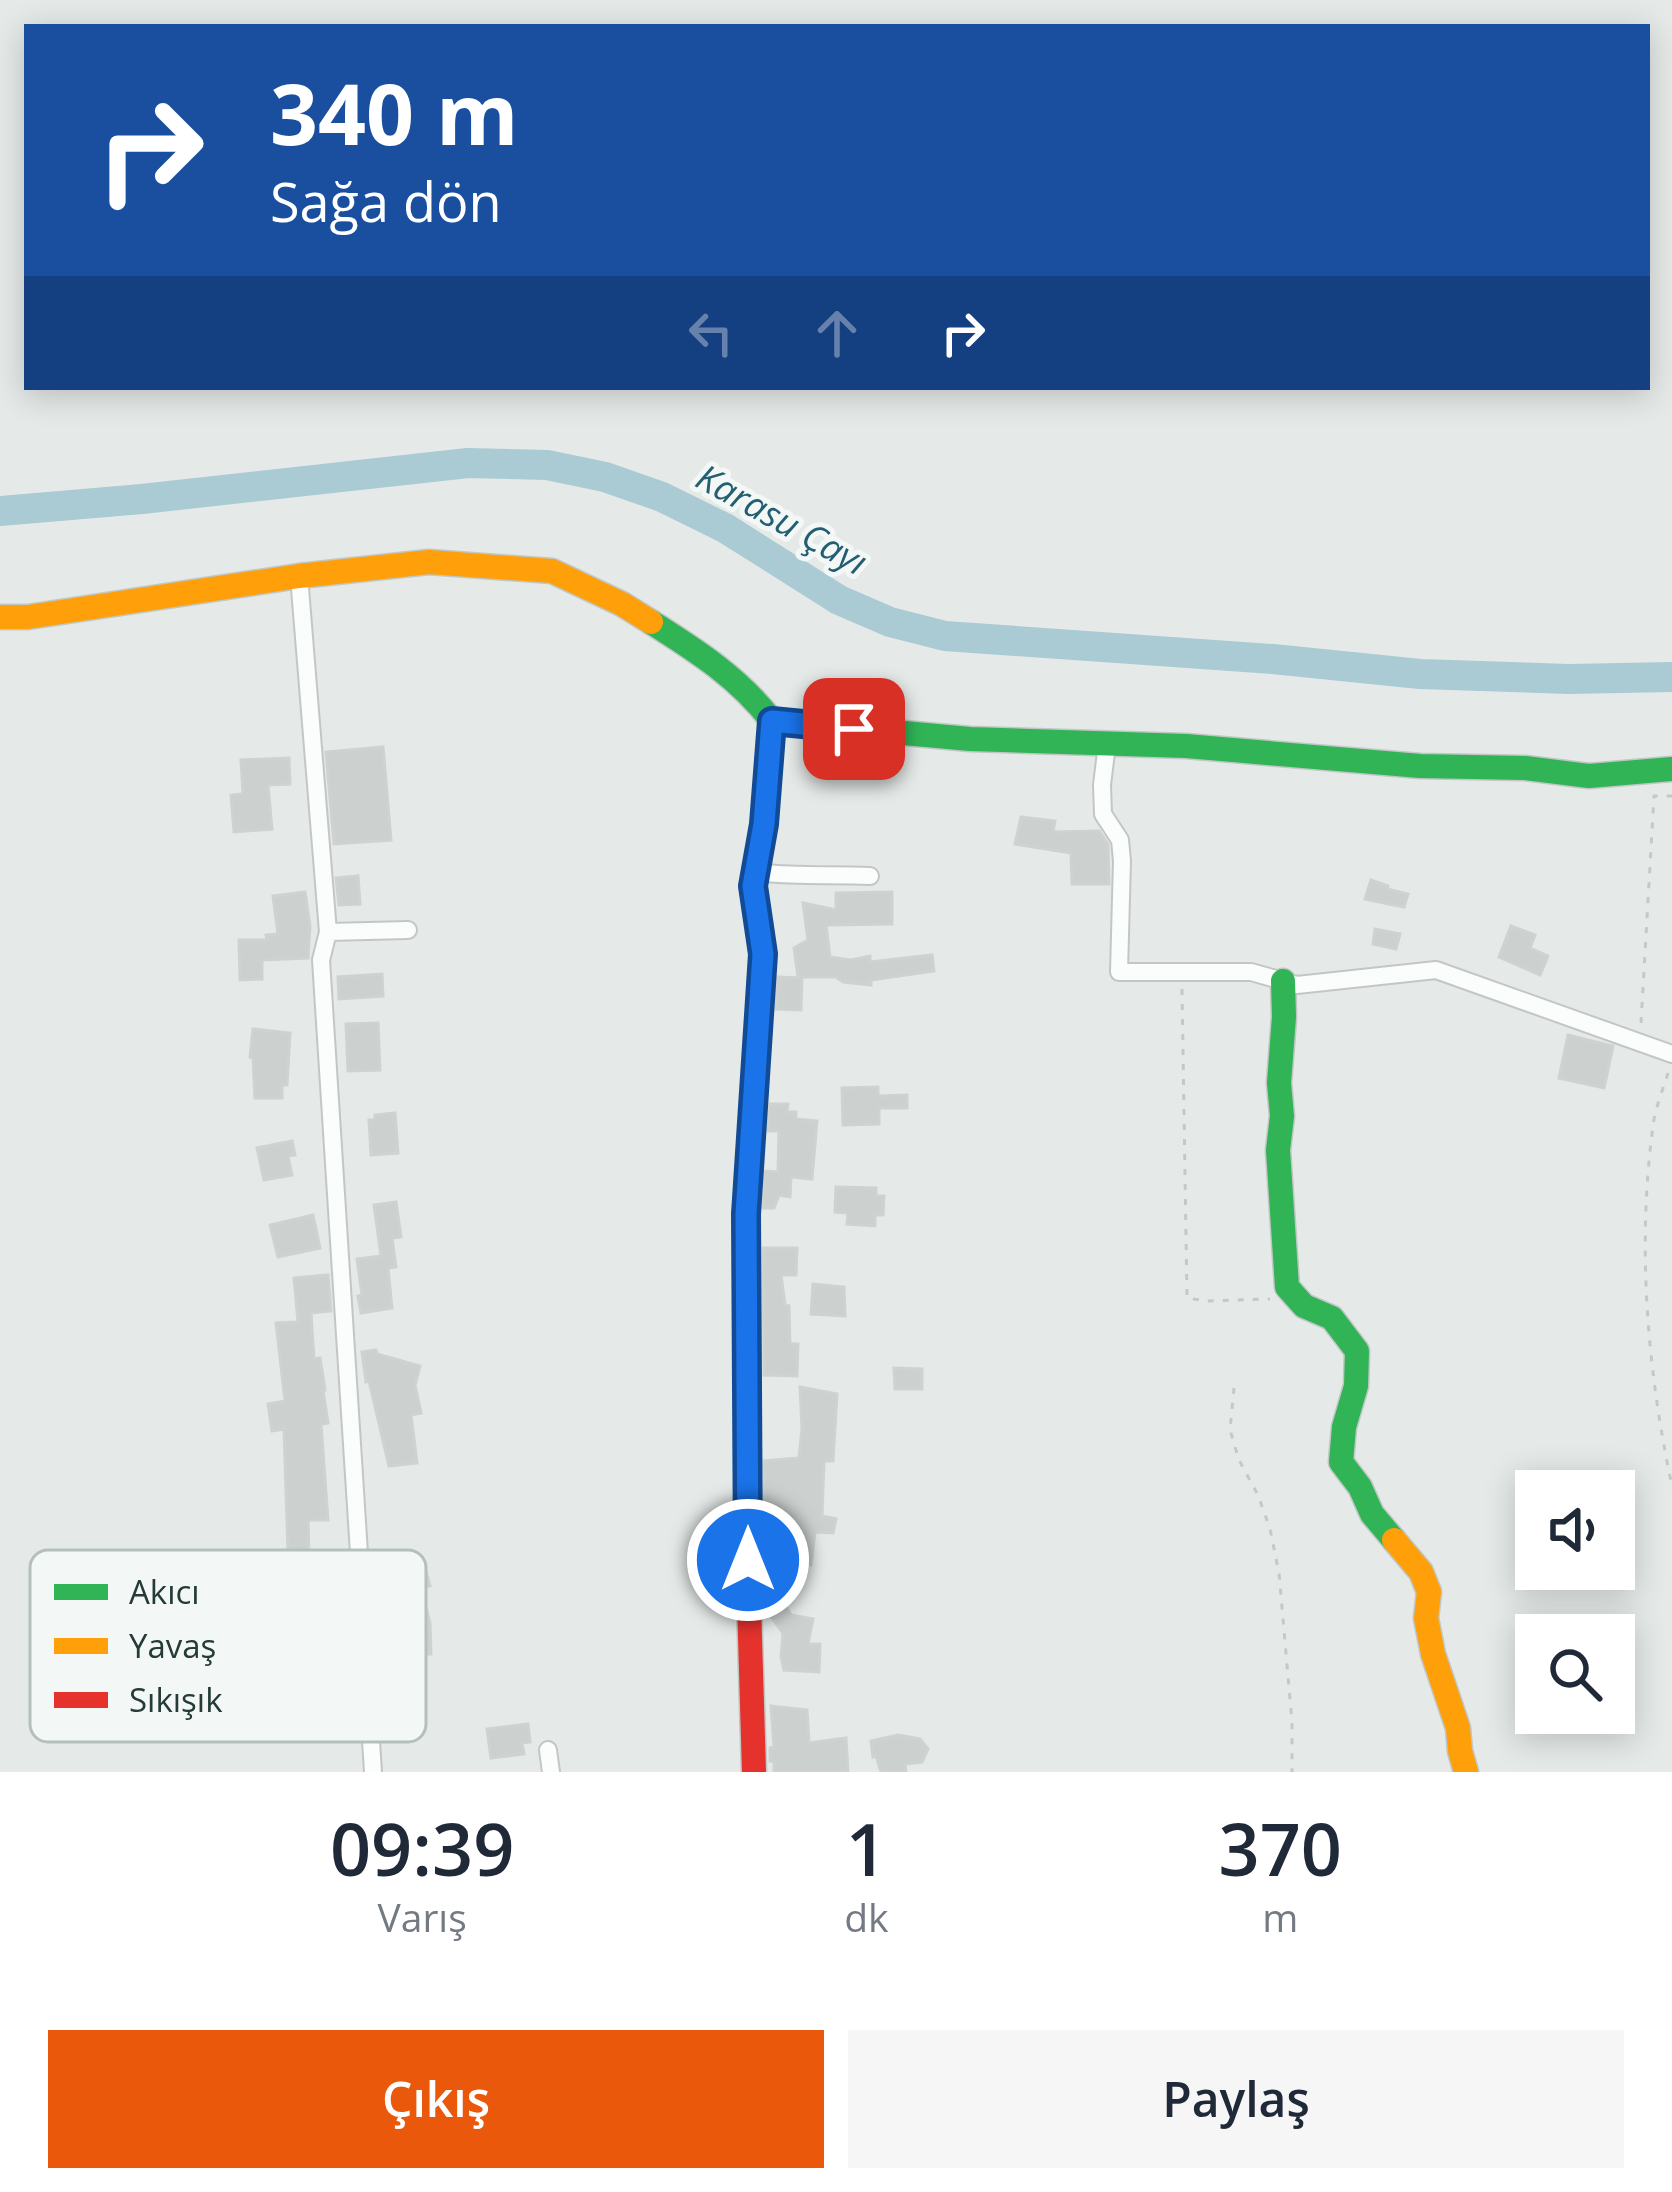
<!DOCTYPE html>
<html lang="tr">
<head>
<meta charset="utf-8">
<style>
  :root { --surface:#fff; --page:#f6f6f7; --text:#1f2937; --muted:#747a83; --accent:#ea580c }
  body { margin:0; font-family:"Open Sans",sans-serif; background:var(--page); color:var(--text); height:100vh; display:flex; flex-direction:column; font-size:45px; white-space:nowrap }
  * { box-sizing:border-box; margin:0 }
  p { font-size:39px; color:var(--muted) }
  .icon { flex:none; width:66px; height:66px; fill:none; stroke:currentColor; stroke-width:2; stroke-linecap:round; stroke-linejoin:round }
  .map { position:relative; height:1772px; overflow:hidden }
  .sheet { display:flex; flex-direction:column; background:var(--surface); flex:1 }
  .sheet>* { flex:none }
  .top-card { position:absolute; left:24px; top:24px; width:1626px; height:366px; border-radius:0px; box-shadow:0 6px 30px #0003; background:#1a4fa0; color:#fff; overflow:hidden }
  .controls { position:absolute; left:1515px; top:1470px; display:grid; gap:24px }
  .controls a { display:grid; place-items:center; width:120px; height:120px; border-radius:0px; background:var(--surface); box-shadow:0 6px 30px #0003; font-size:60px }
  .pin { position:absolute; display:grid; place-items:center; width:102px; height:102px; color:#fff; margin:-51px; border-radius:24px; box-shadow:0 6px 18px #0006 }
  .me { position:absolute; width:132px; margin:-66px; rotate:0deg; stroke-linejoin:round; filter:drop-shadow(0 0 9px #0008) }
  .turn { display:flex; align-items:center; gap:42px; height:252px; padding:0 48px; font-size:54px }
  .turn .icon { width:156px; height:156px; stroke-width:2.5 }
  .turn b { display:block; font-size:84px; line-height:102px }
  .lanes { display:flex; align-items:center; height:114px; padding:0 48px; background:#0003; justify-content:center; gap:60px; direction:ltr }
  .lanes .off { opacity:.35 }
  .eta { display:flex; justify-content:space-evenly; align-items:center; height:204px; text-align:center }
  .eta b { font-size:72px; font-weight:600; line-height:84px }
  .button { display:flex; gap:24px; margin-top:auto; padding:24px 48px }
  .button a { flex:1; height:138px; border-radius:0px; background:var(--accent); color:#fff; font-size:48px; font-weight:600; line-height:138px; text-align:center }
  .button a+a { background:var(--page); color:var(--text) }
  .map>svg:first-child { display:block }
  .lines { fill:none; stroke-linecap:round; stroke-linejoin:round }
  .river { stroke:#aacad4; stroke-width:30 }
  .building { fill:#ccd1cf; stroke:#ced3d1; stroke-width:3 }
  .street-casing { stroke:#c2c7c5; stroke-width:20 }
  .fast-casing { stroke:#c0c7c5; stroke-width:27 }
  .slow-casing { stroke:#c0c7c5; stroke-width:27 }
  .jam-casing { stroke:#c0c7c5; stroke-width:27 }
  .path { stroke:#c2cac7; stroke-width:3; stroke-dasharray:6 9; stroke-linecap:butt }
  .street { stroke:#fbfcfc; stroke-width:16 }
  .fast { stroke:#30b455; stroke-width:24 }
  .slow { stroke:#ff9f0a; stroke-width:24 }
  .jam { stroke:#e5322d; stroke-width:24 }
  .route-casing { stroke:#114b97; stroke-width:30 }
  .route { stroke:#1a73e8; stroke-width:21 }
  .labels { text-anchor:middle; dominant-baseline:central; stroke-width:10; stroke-linejoin:round; paint-order:stroke }
  .water-label { font-size:36px; font-style:italic; fill:#235e72; stroke:#f3f8f6 }
  .key { fill:#f3f8f6; stroke:#b5bfbd; stroke-width:3 }
  .key-label { font-size:33px; fill:#243b37 }
</style>
</head>
<body>
<div class="map">
<svg width="1672" height="1772" viewBox="0 0 1672 1772">
  <rect width="100%" height="100%" fill="#e5eae8"/>
  <g class="lines">
    <polyline class="river" points="0,511 142,499 468,463 547,465 605,477 662,497 725,528 839,600 890,622 945,636 1273,659 1420,674 1569,679 1672,677"/>
  </g>
  <g class="building">
    <polygon points="383,747 391,840 334,844 326,752"/>
    <polygon points="289,758 290,784 268,785 272,829 234,832 231,795 243,794 241,760"/>
    <polygon points="1021,817 1055,821 1053,832 1099,831 1108,844 1109,884 1072,884 1071,853 1015,844"/>
    <polygon points="358,876 360,904 339,905 336,878"/>
    <polygon points="1371,880 1388,886 1387,889 1408,894 1404,907 1365,899"/>
    <polygon points="305,892 310,926 308,958 262,960 262,979 240,980 239,940 267,940 266,935 278,934 273,896"/>
    <polygon points="892,892 892,924 826,925 830,957 851,960 870,956 870,962 932,955 934,971 871,980 871,985 843,982 836,977 798,977 794,948 808,940 803,903 836,910 836,893"/>
    <polygon points="1511,926 1535,935 1530,948 1548,956 1540,975 1499,957"/>
    <polygon points="1375,929 1400,934 1396,949 1373,944"/>
    <polygon points="382,974 383,996 339,999 338,977"/>
    <polygon points="778,977 802,978 801,1010 776,1009"/>
    <polygon points="378,1023 380,1070 348,1071 346,1024"/>
    <polygon points="253,1029 290,1033 287,1085 282,1085 282,1098 255,1098 253,1058 250,1057"/>
    <polygon points="1568,1035 1613,1046 1604,1088 1559,1078"/>
    <polygon points="878,1087 878,1096 907,1095 907,1108 879,1108 879,1124 843,1125 842,1088"/>
    <polygon points="770,1104 788,1104 787,1112 796,1112 796,1119 817,1121 812,1179 791,1177 790,1197 779,1195 774,1208 763,1208 765,1171 778,1172 779,1131 768,1131"/>
    <polygon points="395,1113 398,1153 371,1155 369,1120 375,1120 375,1115"/>
    <polygon points="292,1141 295,1155 288,1156 292,1175 264,1180 257,1148"/>
    <polygon points="836,1187 876,1188 876,1196 884,1196 883,1215 875,1215 875,1226 847,1224 848,1213 835,1212"/>
    <polygon points="396,1202 401,1237 392,1238 396,1267 388,1268 392,1308 361,1313 358,1296 362,1295 357,1259 381,1256 374,1205"/>
    <polygon points="313,1215 320,1248 278,1257 270,1225"/>
    <polygon points="763,1248 797,1248 796,1275 781,1275 785,1305 789,1306 790,1344 798,1344 797,1376 764,1375"/>
    <polygon points="328,1275 331,1311 311,1313 314,1359 320,1358 325,1390 323,1390 328,1423 321,1424 328,1520 308,1520 309,1554 288,1554 284,1429 272,1431 268,1404 285,1401 276,1323 298,1322 294,1278"/>
    <polygon points="813,1284 844,1287 845,1316 811,1314"/>
    <polygon points="376,1350 377,1354 420,1366 415,1385 421,1413 411,1415 417,1463 389,1466 369,1381 366,1382 362,1352"/>
    <polygon points="894,1368 922,1369 922,1389 895,1389"/>
    <polygon points="800,1387 837,1394 833,1461 824,1461 822,1516 836,1519 833,1533 815,1532 811,1565 771,1566 773,1539 765,1538 764,1461 799,1458 802,1428"/>
    <polygon points="425,1568 430,1586 421,1588 430,1623 431,1654 397,1655 397,1622 386,1579"/>
    <polygon points="779,1595 791,1615 813,1619 808,1644 820,1644 819,1672 784,1670 781,1657 783,1633 766,1610 766,1602"/>
    <polygon points="771,1706 807,1710 809,1743 846,1738 848,1772 774,1772 774,1761 770,1761 770,1748 774,1747"/>
    <polygon points="528,1724 530,1742 522,1743 524,1754 491,1758 487,1729"/>
    <polygon points="898,1735 920,1739 928,1749 922,1762 905,1764 906,1772 881,1772 876,1756 873,1757 871,1741"/>
  </g>
  <g class="lines">
    <defs>
      <g id="street">
        <polyline points="299,576 328,932"/>
        <polyline points="1107,744 1102,785 1103,814 1120,840 1122,861 1119,972 1251,972 1297,985 1436,970 1672,1054"/>
        <path d="M755,872C794,877 832,874 870,876"/>
        <polyline points="548,1750 551,1772"/>
        <polyline points="373,1772 321,960 328,932 408,930"/>
      </g>
      <g id="fast">
        <path d="M651,622C697,651 739,678 772,721L764,824L753,886L763,954L746,1214L747,1289"/>
        <polyline points="772,721 970,739 1186,746 1420,766 1525,768 1589,776 1672,769"/>
        <polyline points="1283,981 1284,1017 1279,1083 1282,1116 1278,1150 1287,1287 1304,1306 1332,1318 1357,1351 1356,1386 1344,1427 1341,1462 1360,1487 1372,1514 1394,1540"/>
      </g>
      <g id="slow">
        <polyline points="0,617 28,617 299,576 429,562 552,571 622,604 651,622"/>
        <polyline points="1394,1540 1421,1572 1429,1592 1426,1618 1433,1654 1458,1728 1460,1751 1466,1772"/>
      </g>
      <polyline id="jam" points="747,1289 749,1603 754,1772"/>
    </defs>
    <use href="#street" class="street-casing"/>
    <use href="#fast" class="fast-casing"/>
    <use href="#slow" class="slow-casing"/>
    <use href="#jam" class="jam-casing"/>
    <g class="path">
      <polyline points="1182,989 1187,1298 1207,1301 1270,1299"/>
      <polyline points="1641,1023 1654,796 1672,796"/>
      <path d="M1668,1073C1663,1090 1655,1108 1653,1126C1637,1245 1647,1369 1672,1486"/>
      <polyline points="1234,1388 1230,1430 1239,1460 1258,1495 1270,1529 1279,1573 1292,1722 1292,1772"/>
    </g>
    <use href="#street" class="street"/>
    <use href="#fast" class="fast"/>
    <use href="#slow" class="slow"/>
    <use href="#jam" class="jam"/>
  </g>
  <g class="lines">
    <defs>
      <polyline id="route" points="748,1560 746,1214 763,954 753,886 764,824 772,721 854,729"/>
    </defs>
    <use href="#route" class="route-casing"/>
    <use href="#route" class="route"/>
  </g>
  <g class="labels">
    <g class="water-label">
      <text transform="translate(782 519) rotate(29)">Karasu Çayı</text>
    </g>
  </g>
  <rect x="30" y="1550" width="396" height="192" rx="18" class="key"/>
  <rect x="54" y="1584" width="54" height="16" fill="#30b455"/>
  <rect x="54" y="1638" width="54" height="16" fill="#ff9f0a"/>
  <rect x="54" y="1692" width="54" height="16" fill="#e5322d"/>
  <g class="key-label">
    <text x="129" y="1604">Akıcı</text>
    <text x="129" y="1658">Yavaş</text>
    <text x="129" y="1712">Sıkışık</text>
  </g>
</svg>
<div class="controls">
<a><svg class="icon" aria-label="sound" viewBox="0 0 24 24"><path d="M4 9h4l5-4v14l-5-4H4zM17 9q2 3 0 6"/></svg></a>
<a><svg class="icon" aria-label="search" viewBox="0 0 24 24"><circle cx="10" cy="10" r="6"/><path d="M15 15l6 6"/></svg></a>
</div>
<div class="pin" style="left:854px;top:729px;background:#d93025"><svg class="icon" aria-label="arrive" viewBox="0 0 24 24"><path d="M6 21V4h12l-3 4 3 4H6"/></svg></div>
<svg class="me" style="left:748px;top:1560px" viewBox="-20 -20 40 40"><circle r="17" fill="#1a73e8" stroke="#fff" stroke-width="3"/><path d="M0-11L8 9 0 5-8 9z" fill="#fff"/></svg>
<div class="top-card">
<div class="turn"><svg class="icon" aria-label="right" viewBox="0 0 24 24"><path d="M7 20v-9h11M14 6l5 5-5 5"/></svg><div><b>340 m</b>Sağa dön</div></div>
<div class="lanes"><svg class="icon off" aria-label="left" viewBox="0 0 24 24"><path d="M17 20v-9H6M10 6l-5 5 5 5"/></svg><svg class="icon off" aria-label="ahead" viewBox="0 0 24 24"><path d="M12 20V5M6 11l6-6 6 6"/></svg><svg class="icon" aria-label="right" viewBox="0 0 24 24"><path d="M7 20v-9h11M14 6l5 5-5 5"/></svg></div>
</div>
</div>
<section class="sheet">
<div class="eta">
<div><b>09:39</b><p>Varış</p></div>
<div><b>1</b><p>dk</p></div>
<div><b>370</b><p>m</p></div>
</div>
<div class="button"><a>Çıkış</a><a>Paylaş</a></div>
</section>
</body>
</html>
